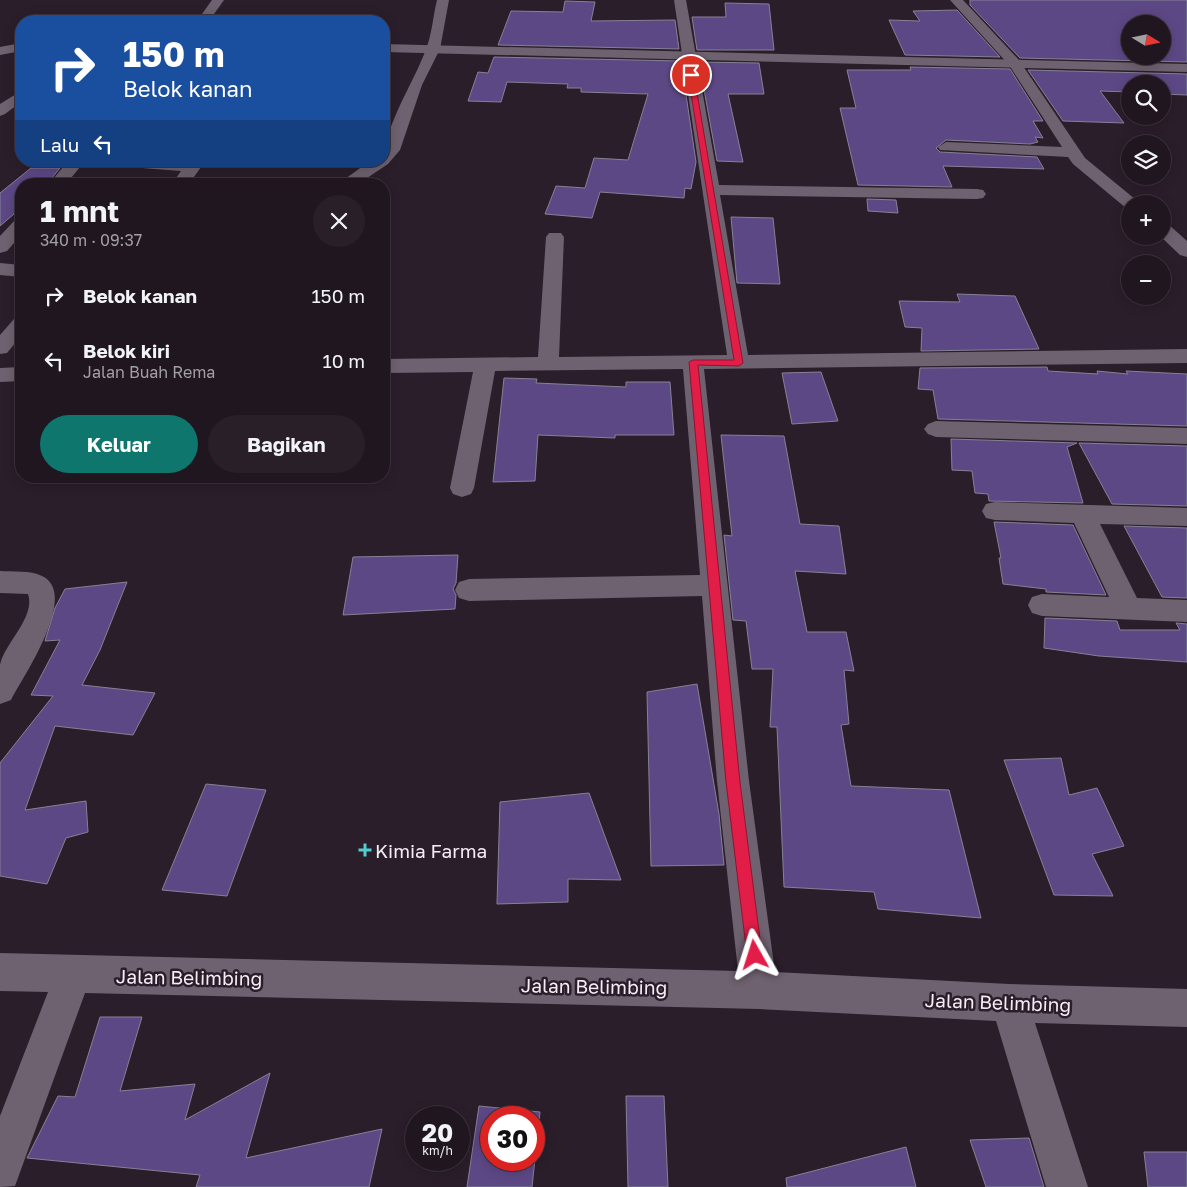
<!DOCTYPE html>
<html lang="id">
<head>
<meta charset="utf-8">
<style>
  :root { --surface:#201620; --page:#281f29; --text:#f1f3f6; --muted:#a29fa5; --line:#3d353e; --accent:#0f766e }
  body { margin:0; font-family:"Golos Text",sans-serif; background:var(--page); color:var(--text); height:100vh; display:flex; flex-direction:column; font-size:19px; white-space:nowrap }
  * { box-sizing:border-box; margin:0 }
  p { font-size:16px; color:var(--muted) }
  .icon { flex:none; width:28px; height:28px; fill:none; stroke:currentColor; stroke-width:2; stroke-linecap:round; stroke-linejoin:round }
  .map { position:relative; flex:1; overflow:hidden }
  .details { position:absolute; left:15px; top:178px; width:375px; height:305px; display:flex; flex-direction:column; background:var(--surface); border-radius:20px; box-shadow:0 2px 12px #0003,0 0 0 1px var(--line) }
  .details>* { flex:none }
  .guide { position:absolute; left:15px; top:15px; width:375px; height:152px; border-radius:20px; box-shadow:0 2px 12px #0003,0 0 0 1px var(--line); background:#1a4fa0; color:#fff; overflow:hidden }
  .needle { width:32px; rotate:100deg }
  .tools { position:absolute; left:1121px; top:15px; display:grid; gap:10px }
  .tools a { display:grid; place-items:center; width:50px; height:50px; border-radius:50%; background:var(--surface); box-shadow:0 2px 12px #0003,0 0 0 1px var(--line); font-size:25px }
  .speed { position:absolute; left:405px; top:1106px; display:flex; gap:10px; font-size:25px; font-weight:700; text-align:center }
  .speed>* { display:grid; place-content:center; width:65px; height:65px; border-radius:50%; background:var(--surface); box-shadow:0 2px 12px #0003,0 0 0 1px var(--line); line-height:1 }
  .speed small { font-size:12px; font-weight:400 }
  .speed .limit { border:8px solid #d22; background:#fff; color:#111 }
  .pin { position:absolute; display:grid; place-items:center; width:42px; height:42px; color:#fff; margin:-21px; border:2px solid #fff; border-radius:50%; box-shadow:0 1px 5px #0007 }
  .me { position:absolute; width:55px; margin:-28px; rotate:354deg; stroke-linejoin:round; filter:drop-shadow(0 0 4px #0008) }
  .turn { display:flex; align-items:center; gap:18px; height:105px; padding:0 25px; font-size:22px }
  .turn .icon { width:65px; height:65px; stroke-width:2.5 }
  .turn b { display:block; font-size:35px; line-height:42px }
  .then { display:flex; align-items:center; height:48px; padding:0 25px; background:#0003; gap:10px; font-size:19px }
  .round { display:grid; place-items:center; flex:none; width:52px; height:52px; border-radius:26px; background:var(--page) }
  .overview { display:flex; align-items:center; justify-content:space-between; height:85px; padding:0 25px }
  h1 { font-size:30px; font-weight:700; line-height:38px }
  .button { display:flex; gap:10px; margin-top:auto; padding:10px 25px }
  .button a { flex:1; height:58px; border-radius:30px; background:var(--accent); color:#fff; font-size:20px; font-weight:700; line-height:58px; text-align:center }
  .button a+a { background:var(--page); color:var(--text) }
  ul { padding:0; list-style:none }
  li { display:flex; align-items:center; gap:15px; height:65px; padding:0 25px }
  li div { flex:1 }
  li b { display:block; font-size:19px }
  li em { font-style:normal }
  .map>svg:first-child { display:block }
  .building { fill:#5d4886; stroke:#868194; fill-rule:evenodd }
  .lines { fill:none; stroke-linecap:round; stroke-linejoin:round }
  .minor { fill:#6f6270; fill-rule:evenodd }
  .tertiary { fill:#6f6270; fill-rule:evenodd }
  .route { fill:#e11d48; stroke:#92132f }
  .poi-dot { fill:#52cdcd; stroke:#2a1e2b; stroke-width:2 }
  .labels { text-anchor:middle; dominant-baseline:central; stroke-width:5; stroke-linejoin:round; paint-order:stroke }
  .near-poi-label { font-size:19px; fill:#f5edf5; stroke:#2a1e2b; text-anchor:start }
  .near-street-label { font-size:19px; fill:#f5edf5; stroke:#2a1e2b }
</style>
</head>
<body>
<div class="map">
<svg width="1187" height="1187" viewBox="0 0 1187 1187">
  <rect width="100%" height="100%" fill="#2a1e2b"/>
  <g class="building">
    <path d="M970,0H1187V62L1020,58L970,5ZM1130,24H1162V56H1130Z"/>
    <polygon points="565,1 595,2 591,21 675,20 679,49 498,45 511,11 563,12"/>
    <polygon points="725,3 769,4 774,50 697,50 692,17 726,17"/>
    <polygon points="957,10 1000,57 905,55 889,20 920,21 913,11"/>
    <polygon points="494,57 681,61 696,162 691,189 685,188 684,198 600,192 592,218 545,214 556,186 585,188 594,158 628,160 648,94 581,92 581,88 567,88 568,84 507,82 501,102 468,101 478,72 488,73"/>
    <polygon points="699,62 759,63 764,94 728,94 743,162 717,161"/>
    <polygon points="910,67 1010,69 1043,121 1033,121 1043,138 1035,137 1038,142 1030,144 946,140 936,148 940,152 1037,157 1044,169 943,166 952,187 858,185 840,108 856,108 847,70 911,70"/>
    <polygon points="1028,70 1187,74 1187,95 1162,94 1162,84 1130,84 1130,92 1100,91 1124,123 1063,121"/>
    <polygon points="31,168 60,168 47,184 21,184 21,208 0,226 0,193"/>
    <polygon points="867,199 896,200 898,213 868,211"/>
    <polygon points="731,217 773,218 780,284 737,283"/>
    <polygon points="957,294 1015,296 1039,349 921,351 922,328 905,327 899,301 960,302"/>
    <polygon points="1047,367 1048,371 1098,374 1097,371 1128,374 1126,371 1187,374 1187,426 938,419 933,390 918,389 920,368"/>
    <polygon points="821,372 838,421 792,424 782,373"/>
    <polygon points="504,378 537,379 536,383 626,387 626,382 670,382 674,435 615,435 615,438 538,435 535,481 493,482"/>
    <polygon points="721,435 784,436 800,524 839,526 846,574 795,571 807,632 846,632 854,671 844,670 849,724 841,725 851,786 949,790 981,918 878,909 874,892 784,887 777,727 770,727 773,669 752,669 746,621 733,620 724,535 732,536"/>
    <polygon points="951,439 1077,443 1067,447 1083,503 989,501 988,494 975,493 972,471 952,470"/>
    <polygon points="1079,443 1187,446 1187,506 1112,504"/>
    <polygon points="994,522 1073,525 1106,595 1046,592 1046,589 1003,584 999,558 1001,558"/>
    <polygon points="1124,526 1187,528 1187,598 1162,597"/>
    <polygon points="458,555 456,583 453,589 456,595 455,609 343,615 353,557"/>
    <polygon points="127,582 100,650 82,685 155,693 133,735 55,726 25,810 86,801 88,832 66,838 47,884 0,876 0,763 53,696 31,695 60,640 45,641 55,608 65,589"/>
    <polygon points="1045,618 1117,621 1120,630 1180,630 1176,623 1187,624 1187,662 1099,656 1044,648"/>
    <polygon points="697,684 719,814 724,865 651,866 647,692"/>
    <polygon points="1061,758 1069,795 1097,788 1124,846 1092,854 1113,896 1054,895 1004,760"/>
    <polygon points="206,784 266,790 227,896 162,890"/>
    <polygon points="589,793 621,880 568,879 568,902 497,904 500,802"/>
    <polygon points="100,1017 142,1017 120,1091 195,1084 185,1120 270,1073 246,1158 382,1129 369,1187 196,1187 200,1175 27,1158 58,1096 75,1097"/>
    <polygon points="626,1096 664,1096 668,1187 628,1187"/>
    <path d="M479,1106L540,1112L532,1187H467ZM491,1118H534V1160H491Z"/>
    <polygon points="1029,1138 1044,1187 986,1187 970,1140"/>
    <polygon points="906,1147 916,1187 787,1187 786,1178"/>
    <polygon points="1144,1152 1187,1152 1187,1187 1148,1187"/>
  </g>
  <g class="lines">
    <g class="minor">
      <polygon points="212,0 224,0 209,21 197,21"/>
      <path d="M437,0H449L440,49L422,85L400,150L388,164L358,184H338L370,161H384C384,125 414,83 426,49C432,34 433,16 437,0Z"/>
      <polygon points="674,0 686,0 719,185 977,189 983,190 986,194 983,198 977,199 720,195 748,355 1187,349 1187,363 704,369 749,781 775,972 1009,984 1187,989 1187,1027 1035,1023 1088,1187 1046,1187 996,1021 759,1009 85,993 15,1186 0,1187 0,1116 48,992 0,991 0,953 738,971 717,781 702,596 469,601 459,598 455,590 459,582 469,579 700,575 683,369 495,371 474,488 471,494 462,497 453,494 450,488 473,372 384,373 384,359 538,357 546,237 549,233 561,233 564,237 559,357 727,355"/>
      <polygon points="950,0 963,0 1019,60 1085,158 1141,204 1130,204 1130,209 1126,208 1073,164 1068,157 940,150 938,147 946,142 1062,147 1009,65"/>
      <polygon points="21,91 21,102 5,114 0,116 0,104"/>
      <polygon points="68,161 85,161 66,184 49,184"/>
      <polygon points="108,161 183,161 199,164 201,167 189,184 172,184 181,171 116,166"/>
      <polygon points="21,219 21,235 7,251 0,253 0,236 15,220"/>
      <polygon points="1162,223 1168,224 1187,241 1187,257 1180,255 1160,236 1162,236"/>
      <polygon points="0,263 21,265 21,277 0,275"/>
      <polygon points="21,317 21,336 7,353 0,354 0,335 14,319"/>
      <polygon points="21,367 21,381 0,382 0,368"/>
      <polygon points="936,421 1187,428 1187,444 936,437 928,434 924,429 928,424"/>
      <polygon points="995,502 1187,508 1187,526 1100,524 1137,598 1187,600 1187,622 1042,616 1032,613 1028,605 1032,597 1042,594 1109,597 1074,523 995,520 986,518 982,511 986,504"/>
      <path d="M0,571C13,572 30,570 42,576C80,594 23,677 11,700L0,704C0,692 0,677 0,665C4,644 36,617 28,594L0,593Z"/>
    </g>
    <g class="tertiary">
      <polygon points="21,43 21,51 0,55 0,47"/>
      <polygon points="384,44 1187,64 1187,72 384,52"/>
    </g>
  </g>
  <polygon class="route" points="691,73 694,75 743,363 739,366 698,365 740,782 762,955 760,961 755,963 749,961 747,955 726,782 689,362 693,360 734,360 688,75"/>
  <path class="poi-dot" d="M362.5 842.5h5v5h5v5h-5v5h-5v-5h-5v-5h5z"/>
  <g class="labels">
    <g class="near-poi-label">
      <text x="375" y="850">Kimia Farma</text>
    </g>
    <g class="near-street-label">
      <text transform="translate(189 977) rotate(1)">Jalan Belimbing</text>
      <text transform="translate(594 986) rotate(1)">Jalan Belimbing</text>
      <text transform="translate(998 1002) rotate(2)">Jalan Belimbing</text>
    </g>
  </g>
</svg>
<div class="tools">
<a><svg class="needle" viewBox="-14 -14 28 28"><path d="M0-13l5 13h-10z" fill="#e53935"/><path d="M0 13l5-13h-10z" fill="#a29fa5"/></svg></a>
<a><svg class="icon" aria-label="search" viewBox="0 0 24 24"><circle cx="10" cy="10" r="6"/><path d="M15 15l6 6"/></svg></a>
<a><svg class="icon" aria-label="layers" viewBox="0 0 24 24"><path d="M12 4l9 5-9 5-9-5zM3 14l9 5 9-5"/></svg></a>
<a>+</a>
<a>−</a>
</div>
<div class="speed"><div>20<small>km/h</small></div><div class="limit">30</div></div>
<div class="pin" style="left:691px;top:75px;background:#d93025"><svg class="icon" aria-label="arrive" viewBox="0 0 24 24"><path d="M6 21V4h12l-3 4 3 4H6"/></svg></div>
<svg class="me" style="left:755px;top:955px" viewBox="-20 -20 40 40"><path d="M0-17L14 15 0 8-14 15z" fill="#e11d48" stroke="#fff" stroke-width="4"/></svg>
<div class="guide">
<div class="turn"><svg class="icon" aria-label="right" viewBox="0 0 24 24"><path d="M7 20v-9h11M14 6l5 5-5 5"/></svg><div><b>150 m</b>Belok kanan</div></div>
<div class="then">Lalu<svg class="icon" aria-label="left" viewBox="0 0 24 24"><path d="M17 20v-9H6M10 6l-5 5 5 5"/></svg></div>
</div>
<section class="details">
<div class="overview"><div><h1>1 mnt</h1><p>340 m · 09:37</p></div><a class="round"><svg class="icon" aria-label="close" viewBox="0 0 24 24"><path d="M6 6l12 12M18 6L6 18"/></svg></a></div>
<ul>
<li><svg class="icon" aria-label="right" viewBox="0 0 24 24"><path d="M7 20v-9h11M14 6l5 5-5 5"/></svg><div><b>Belok kanan</b></div><em>150 m</em></li>
<li><svg class="icon" aria-label="left" viewBox="0 0 24 24"><path d="M17 20v-9H6M10 6l-5 5 5 5"/></svg><div><b>Belok kiri</b><p>Jalan Buah Rema</p></div><em>10 m</em></li>
</ul>
<div class="button"><a>Keluar</a><a>Bagikan</a></div>
</section>
</div>
</body>
</html>
